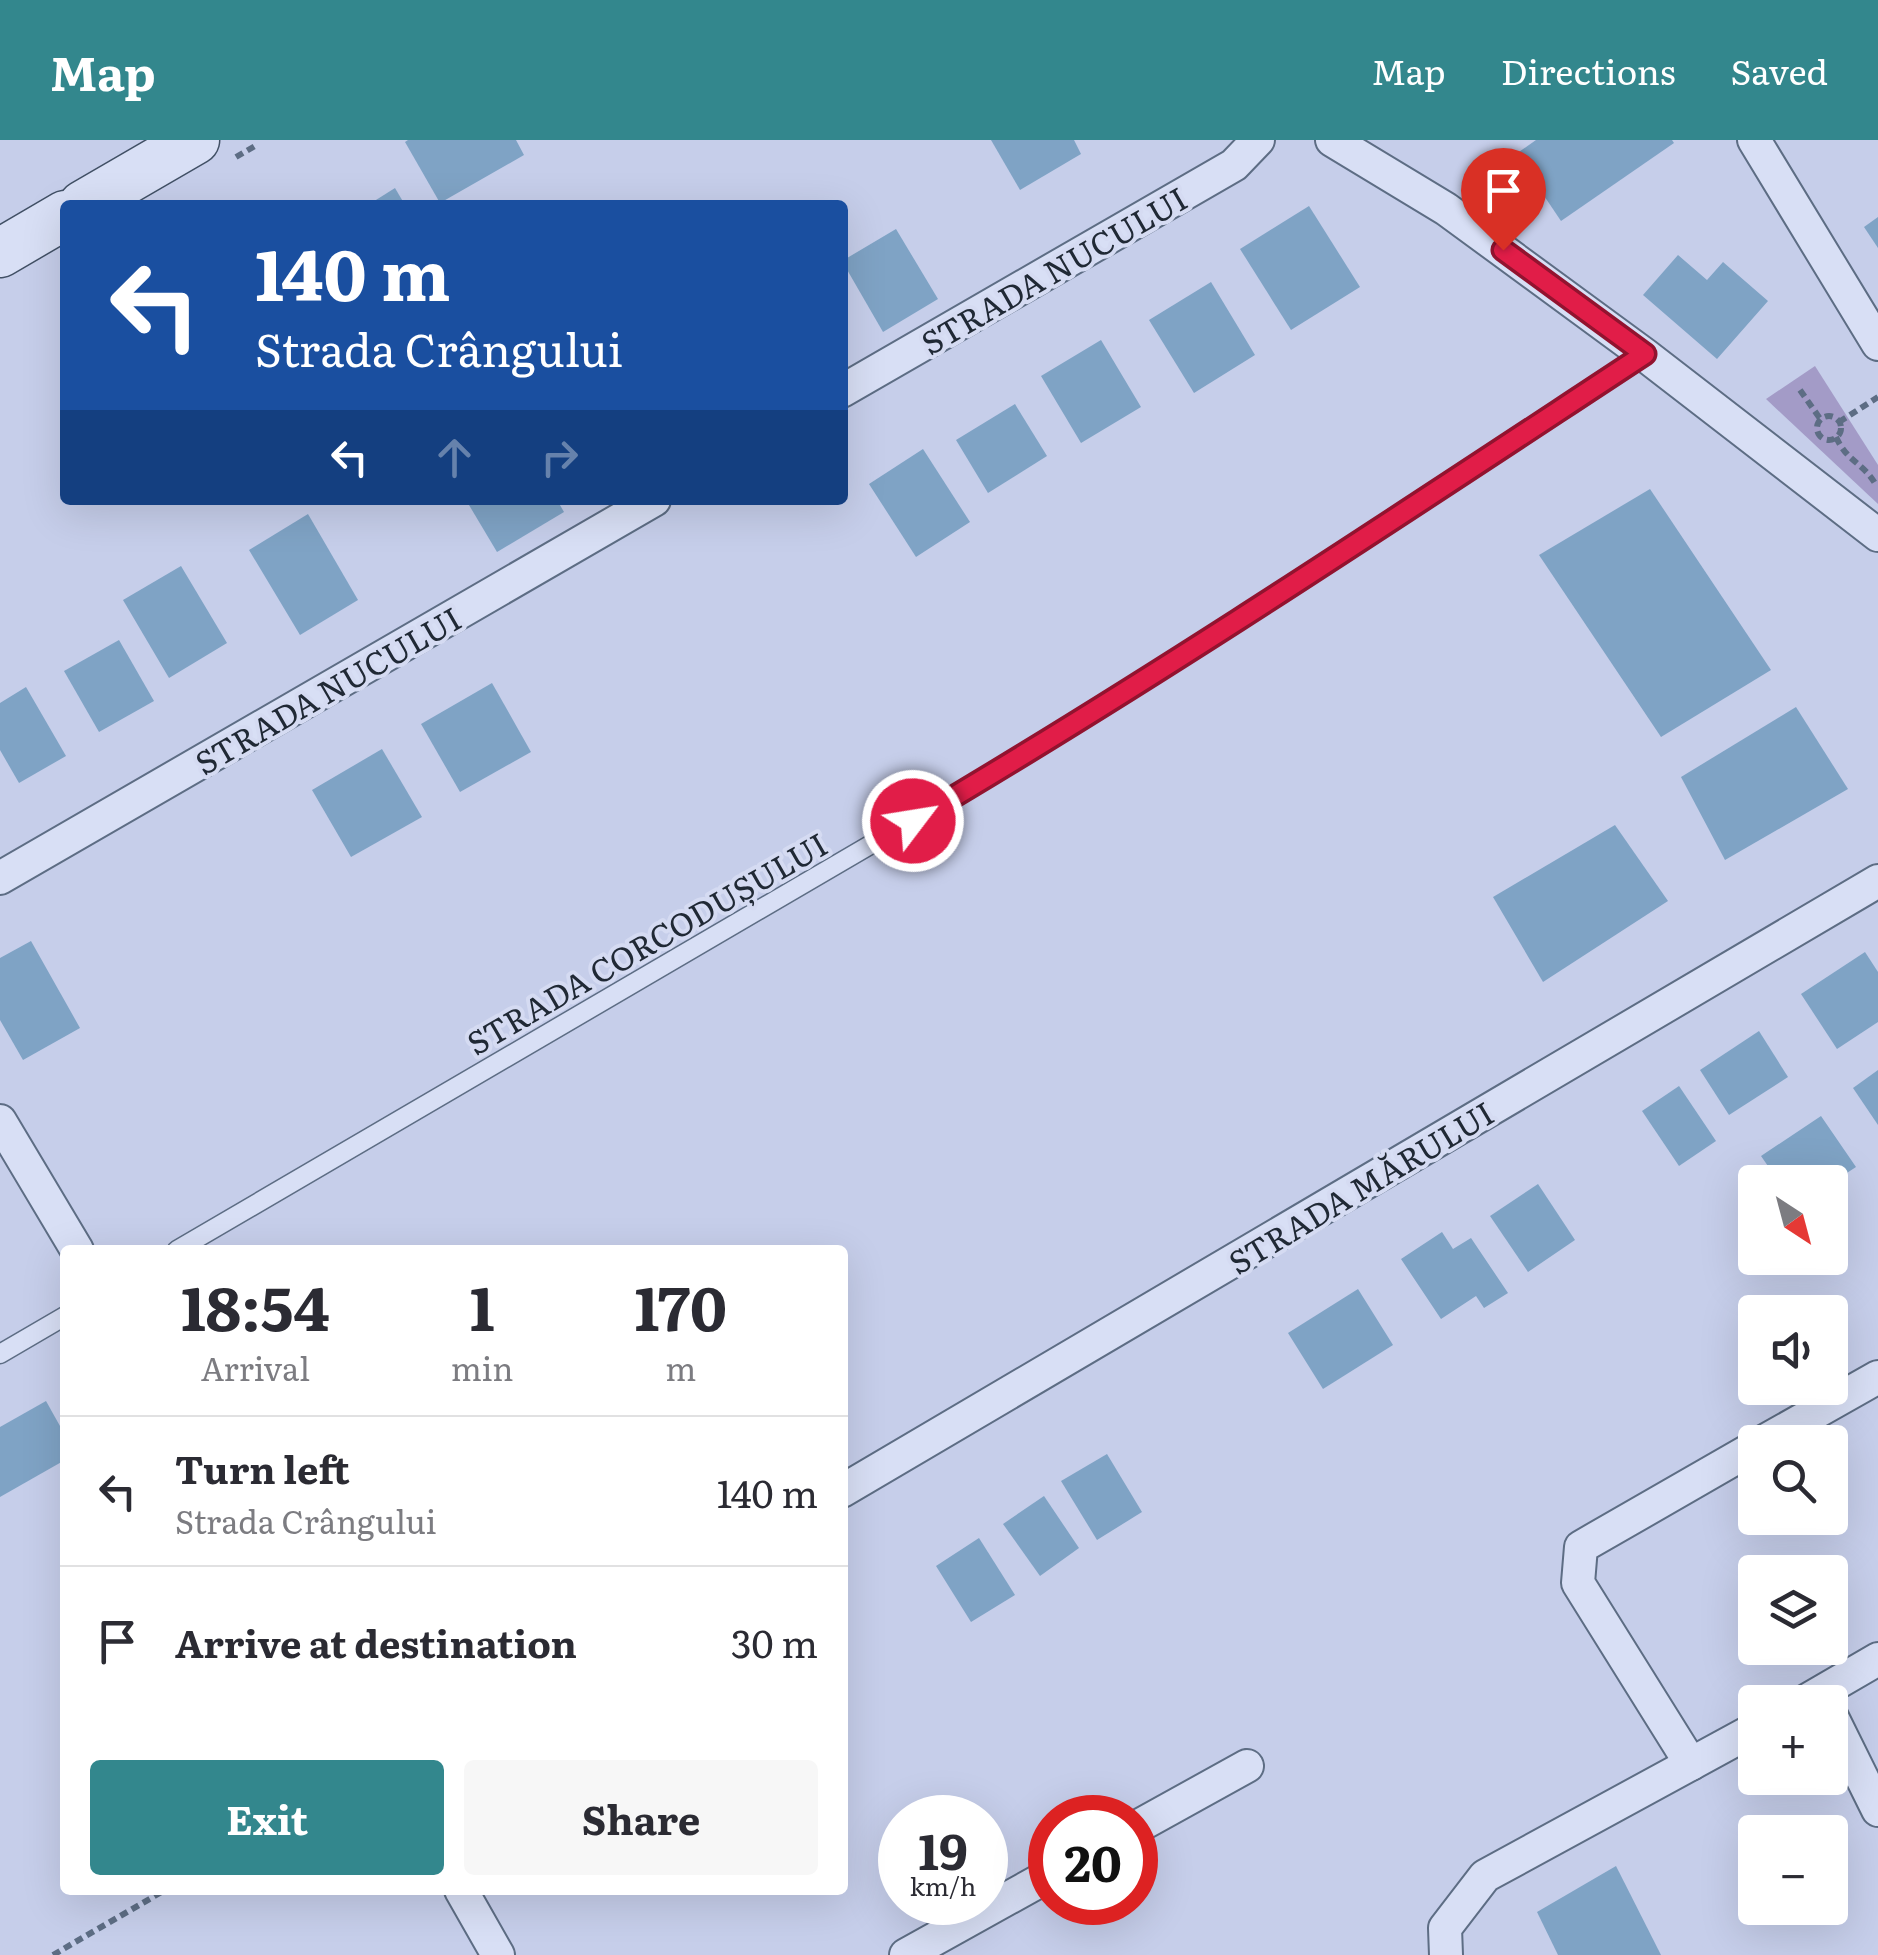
<!DOCTYPE html>
<html lang="en">
<head>
<meta charset="utf-8">
<style>
  :root { --surface:#fff; --page:#f7f7f7; --text:#2b2b33; --muted:#7c7c81; --line:#e1e1e2; --accent:#33878d }
  body { margin:0; font-family:Literata,serif; background:var(--page); color:var(--text); height:100vh; display:flex; flex-direction:column; font-size:38px; white-space:nowrap }
  * { box-sizing:border-box; margin:0 }
  p { font-size:32px; color:var(--muted) }
  .icon { flex:none; width:55px; height:55px; fill:none; stroke:currentColor; stroke-width:2; stroke-linecap:round; stroke-linejoin:round }
  .map { position:relative; flex:1; overflow:hidden }
  .sheet { position:absolute; left:60px; top:1105px; width:788px; height:650px; display:flex; flex-direction:column; background:var(--surface); border-radius:10px; box-shadow:0 10px 40px #0002 }
  .sheet>* { flex:none }
  .guide { position:absolute; left:60px; top:60px; width:788px; height:305px; border-radius:10px; box-shadow:0 10px 40px #0002; background:#1a4fa0; color:#fff; overflow:hidden }
  .needle { width:65px; rotate:144deg }
  .buttons { position:absolute; left:1738px; top:1025px; display:grid; gap:20px }
  .buttons a { display:grid; place-items:center; width:110px; height:110px; border-radius:10px; background:var(--surface); box-shadow:0 10px 40px #0002; font-size:50px }
  .speed { position:absolute; left:878px; top:1655px; display:flex; gap:20px; font-size:50px; font-weight:700; text-align:center }
  .speed>* { display:grid; place-content:center; width:130px; height:130px; border-radius:50%; background:var(--surface); box-shadow:0 10px 40px #0002; line-height:1 }
  .speed small { font-size:25px; font-weight:400 }
  .speed .limit { border:15px solid #d22; background:#fff; color:#111 }
  .pin { position:absolute; display:grid; place-items:center; width:85px; height:85px; color:#fff; margin:-102px -42px; border-radius:50% 50% 50% 0; rotate:-45deg; box-shadow:0 0 10px #0007 }
  .pin .icon { rotate:45deg }
  .me { position:absolute; width:110px; margin:-55px; rotate:59deg; stroke-linejoin:round; filter:drop-shadow(0 0 8px #0008) }
  .turn { display:flex; align-items:center; gap:35px; height:210px; padding:0 30px; font-size:45px }
  .turn .icon { width:130px; height:130px; stroke-width:2.5 }
  .turn b { display:block; font-size:70px; line-height:85px }
  .lanes { display:flex; align-items:center; height:95px; padding:0 30px; background:#0003; justify-content:center; gap:50px; direction:ltr }
  .lanes .off { opacity:.35 }
  .eta { display:flex; justify-content:space-evenly; align-items:center; height:170px; text-align:center }
  .eta b { font-size:60px; font-weight:700; line-height:70px }
  .action { display:flex; gap:20px; margin-top:auto; padding:20px 30px }
  .action a { flex:1; height:115px; border-radius:10px; background:var(--accent); color:#fff; font-size:40px; font-weight:700; line-height:115px; text-align:center }
  .action a+a { background:var(--page); color:var(--text) }
  ul { padding:0; list-style:none }
  li { display:flex; align-items:center; gap:30px; height:150px; padding:0 30px; border-top:2px solid var(--line) }
  li div { flex:1 }
  li b { display:block; font-size:38px }
  li em { font-style:normal }
  header { display:flex; align-items:center; gap:60px; box-sizing:border-box; height:140px; padding:0 50px; background:var(--accent); color:#fff }
  header strong { font-size:48px }
  nav { display:flex; gap:55px; margin-inline-start:auto; font-size:35px }
  .map>svg:first-child { display:block }
  .green { fill:#a39bc7 }
  .building { fill:#7fa3c5 }
  .lines { fill:none; stroke-linecap:round; stroke-linejoin:round }
  .lane-casing { stroke:#5d6d84; stroke-width:21 }
  .street-casing { stroke:#5d6d84; stroke-width:36 }
  .secondary-casing { stroke:#415065; stroke-width:51 }
  .path { stroke:#5d6d84; stroke-width:6; stroke-dasharray:8 5; stroke-linecap:butt }
  .lane { stroke:#d8dff5; stroke-width:18 }
  .street { stroke:#d8dff5; stroke-width:32 }
  .secondary { stroke:#d8dff5; stroke-width:48 }
  .route-casing { stroke:#92132f; stroke-width:25 }
  .route { stroke:#e11d48; stroke-width:18 }
  .labels { text-anchor:middle; dominant-baseline:central; stroke-width:8; stroke-linejoin:round; paint-order:stroke }
  .street-label { font-size:32px; fill:#202935; stroke:#d5dbf2 }
</style>
</head>
<body>
<header>
<strong>Map</strong>
<nav><a>Map</a><a>Directions</a><a>Saved</a></nav>
</header>
<div class="map">
<svg width="1878" height="1815" viewBox="0 0 1878 1815">
  <rect width="100%" height="100%" fill="#c6ceea"/>
  <polygon class="green" points="1815,226 1878,325 1878,364 1766,259"/>
  <g class="building">
    <polygon points="408,0 516,0 524,15 440,63 405,2"/>
    <polygon points="991,0 1074,0 1081,14 1020,50"/>
    <polygon points="1536,0 1672,0 1674,3 1561,81 1516,14"/>
    <polygon points="395,48 405,65 368,65"/>
    <polygon points="1309,66 1360,147 1291,190 1240,109"/>
    <polygon points="1878,77 1878,108 1864,87"/>
    <polygon points="896,89 938,159 883,192 842,121"/>
    <polygon points="1678,115 1707,140 1723,122 1768,161 1717,219 1643,155"/>
    <polygon points="1211,142 1255,215 1194,253 1149,180"/>
    <polygon points="1101,200 1141,267 1081,303 1041,236"/>
    <polygon points="1015,264 1047,316 988,353 956,300"/>
    <polygon points="923,309 970,382 916,417 869,344"/>
    <polygon points="1650,349 1771,530 1661,597 1539,415"/>
    <polygon points="466,360 557,360 564,372 497,412"/>
    <polygon points="308,374 358,460 300,495 249,410"/>
    <polygon points="181,426 227,503 169,538 123,460"/>
    <polygon points="119,500 154,561 99,592 64,531"/>
    <polygon points="492,543 531,612 460,652 421,584"/>
    <polygon points="26,547 66,616 19,643 0,610 0,563"/>
    <polygon points="1796,567 1848,649 1725,720 1681,637"/>
    <polygon points="382,609 422,677 351,717 312,650"/>
    <polygon points="1615,685 1668,761 1543,842 1493,757"/>
    <polygon points="31,801 80,888 23,920 0,880 0,818"/>
    <polygon points="1865,812 1878,832 1878,882 1837,909 1801,854"/>
    <polygon points="1759,891 1788,937 1729,975 1700,930"/>
    <polygon points="1878,930 1878,985 1853,948"/>
    <polygon points="1679,946 1716,1001 1679,1026 1642,971"/>
    <polygon points="1821,976 1856,1027 1830,1044 1830,1042 1779,1042 1761,1016"/>
    <polygon points="1538,1044 1575,1100 1528,1132 1490,1076"/>
    <polygon points="1442,1092 1453,1109 1471,1098 1508,1153 1484,1168 1476,1156 1441,1179 1401,1119"/>
    <polygon points="1358,1149 1393,1205 1323,1249 1288,1193"/>
    <polygon points="46,1261 65,1295 65,1320 0,1357 0,1287"/>
    <polygon points="1107,1314 1142,1372 1097,1400 1061,1341"/>
    <polygon points="1044,1356 1079,1408 1040,1436 1003,1384"/>
    <polygon points="979,1398 1015,1455 971,1482 936,1426"/>
    <polygon points="1616,1726 1661,1815 1558,1815 1537,1772"/>
  </g>
  <g class="lines">
    <defs>
      <g id="lane">
        <polyline points="177,1110 1012,622 1211,497 1645,215"/>
        <polyline points="0,1214 65,1176"/>
      </g>
      <g id="street">
        <polyline points="1332,0 1446,69 1645,215 1878,395"/>
        <polyline points="1754,0 1878,204"/>
        <polyline points="842,251 1234,25 1258,0"/>
        <polyline points="0,738 654,360"/>
        <polyline points="0,981 77,1110"/>
        <polyline points="1763,1302 1878,1237"/>
        <polyline points="842,1351 1878,741"/>
        <polyline points="1804,1562 1878,1519"/>
        <polyline points="1830,1573 1878,1670"/>
        <polyline points="1691,1624 1578,1443 1581,1407 1755,1307"/>
        <polyline points="1135,1688 1247,1626"/>
        <polyline points="461,1750 498,1815"/>
        <polyline points="906,1815 1050,1735"/>
        <polyline points="1446,1815 1445,1788 1485,1736 1755,1589"/>
      </g>
      <g id="secondary">
        <polyline points="83,65 195,0"/>
        <polyline points="0,113 65,75"/>
      </g>
    </defs>
    <use href="#lane" class="lane-casing"/>
    <use href="#street" class="street-casing"/>
    <use href="#secondary" class="secondary-casing"/>
    <g class="path">
      <polyline points="236,17 255,6"/>
      <polyline points="1800,250 1821,280"/>
      <circle cx="1829" cy="288" r="12"/>
      <polyline points="1839,282 1878,257"/>
      <path d="M1836,297C1848,323 1863,322 1876,345"/>
      <polyline points="53,1815 165,1750"/>
    </g>
    <use href="#lane" class="lane"/>
    <use href="#street" class="street"/>
    <use href="#secondary" class="secondary"/>
  </g>
  <g class="lines">
    <defs>
      <path id="route" d="M913,681C1162,534 1403,373 1645,214L1503,110"/>
    </defs>
    <use href="#route" class="route-casing"/>
    <use href="#route" class="route"/>
  </g>
  <g class="labels">
    <g class="street-label">
      <text transform="translate(1053 129) rotate(-30)">STRADA NUCULUI</text>
      <text transform="translate(327 549) rotate(-30)">STRADA NUCULUI</text>
      <text transform="translate(646 802) rotate(-30)">STRADA CORCODUȘULUI</text>
      <text transform="translate(1360 1046) rotate(-31)">STRADA MĂRULUI</text>
    </g>
  </g>
</svg>
<div class="buttons">
<a><svg class="needle" viewBox="-14 -14 28 28"><path d="M0-13l5 13h-10z" fill="#e53935"/><path d="M0 13l5-13h-10z" fill="#7c7c81"/></svg></a>
<a><svg class="icon" aria-label="sound" viewBox="0 0 24 24"><path d="M4 9h4l5-4v14l-5-4H4zM17 9q2 3 0 6"/></svg></a>
<a><svg class="icon" aria-label="search" viewBox="0 0 24 24"><circle cx="10" cy="10" r="6"/><path d="M15 15l6 6"/></svg></a>
<a><svg class="icon" aria-label="layers" viewBox="0 0 24 24"><path d="M12 4l9 5-9 5-9-5zM3 14l9 5 9-5"/></svg></a>
<a>+</a>
<a>−</a>
</div>
<div class="speed"><div>19<small>km/h</small></div><div class="limit">20</div></div>
<div class="pin" style="left:1503px;top:110px;background:#d93025"><svg class="icon" aria-label="arrive" viewBox="0 0 24 24"><path d="M6 21V4h12l-3 4 3 4H6"/></svg></div>
<svg class="me" style="left:913px;top:681px" viewBox="-20 -20 40 40"><circle r="17" fill="#e11d48" stroke="#fff" stroke-width="3"/><path d="M0-11L8 9 0 5-8 9z" fill="#fff"/></svg>
<div class="guide">
<div class="turn"><svg class="icon" aria-label="left" viewBox="0 0 24 24"><path d="M17 20v-9H6M10 6l-5 5 5 5"/></svg><div><b>140 m</b>Strada Crângului</div></div>
<div class="lanes"><svg class="icon" aria-label="left" viewBox="0 0 24 24"><path d="M17 20v-9H6M10 6l-5 5 5 5"/></svg><svg class="icon off" aria-label="ahead" viewBox="0 0 24 24"><path d="M12 20V5M6 11l6-6 6 6"/></svg><svg class="icon off" aria-label="right" viewBox="0 0 24 24"><path d="M7 20v-9h11M14 6l5 5-5 5"/></svg></div>
</div>
<section class="sheet">
<div class="eta">
<div><b>18:54</b><p>Arrival</p></div>
<div><b>1</b><p>min</p></div>
<div><b>170</b><p>m</p></div>
</div>
<ul>
<li><svg class="icon" aria-label="left" viewBox="0 0 24 24"><path d="M17 20v-9H6M10 6l-5 5 5 5"/></svg><div><b>Turn left</b><p>Strada Crângului</p></div><em>140 m</em></li>
<li><svg class="icon" aria-label="arrive" viewBox="0 0 24 24"><path d="M6 21V4h12l-3 4 3 4H6"/></svg><div><b>Arrive at destination</b></div><em>30 m</em></li>
</ul>
<div class="action"><a>Exit</a><a>Share</a></div>
</section>
</div>
</body>
</html>
